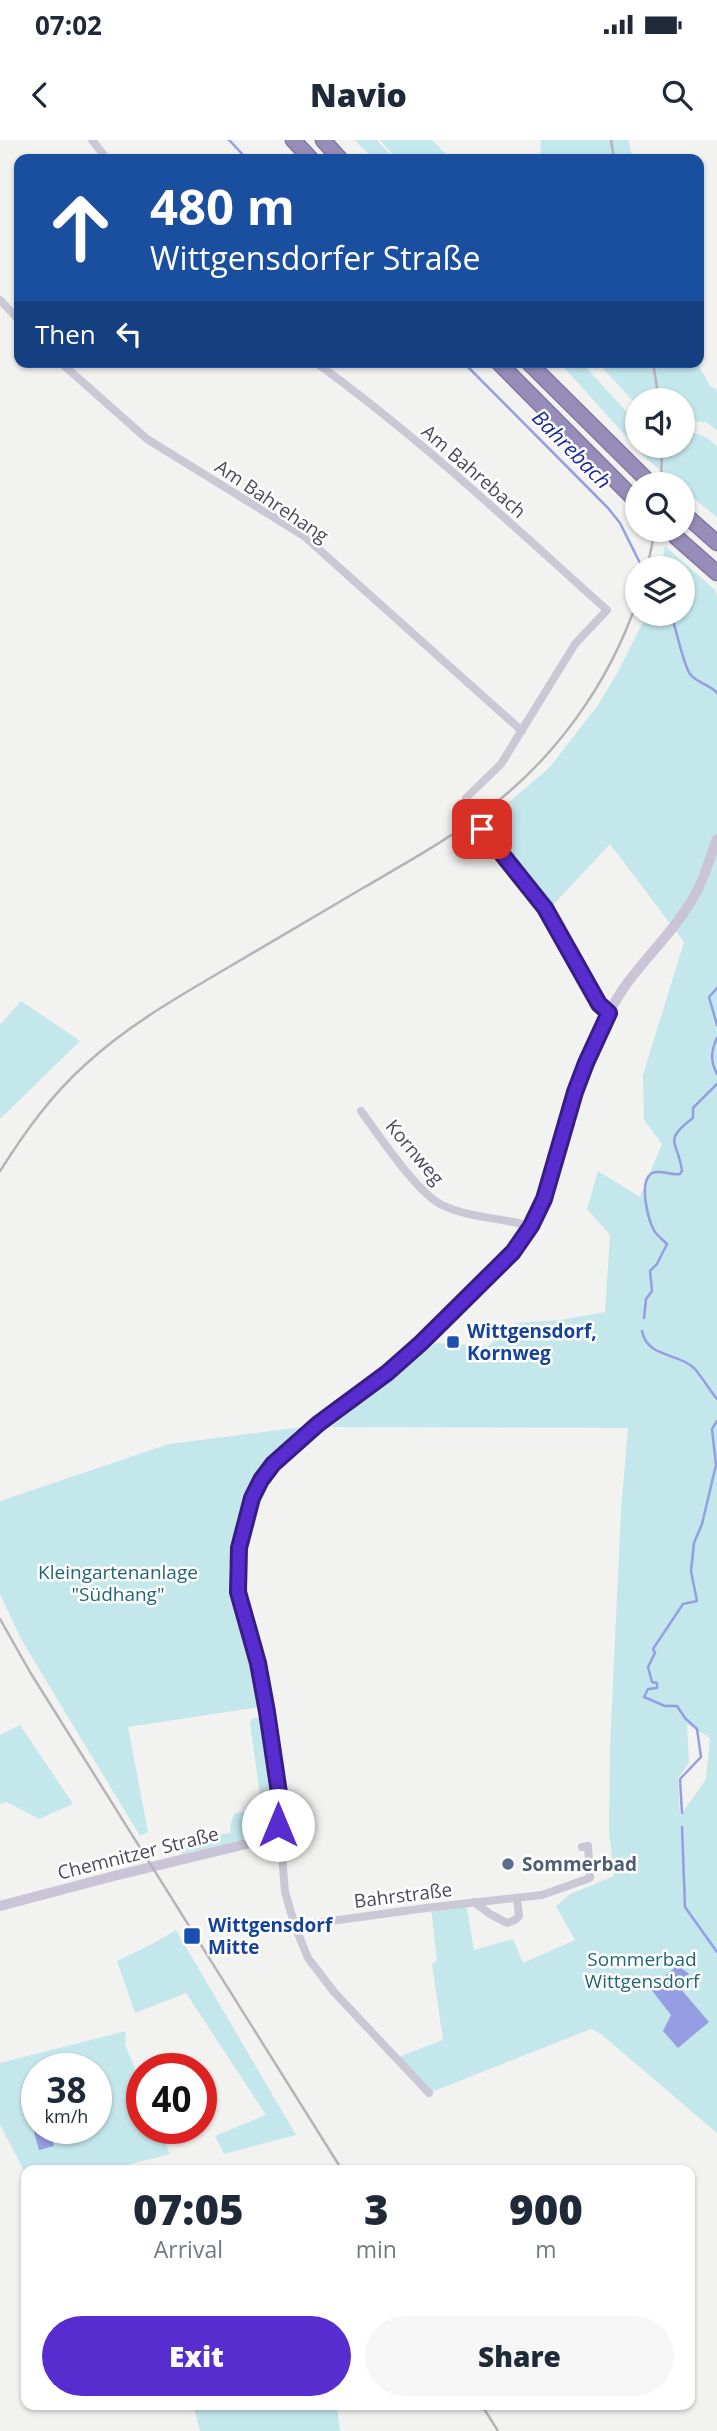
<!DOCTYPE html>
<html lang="en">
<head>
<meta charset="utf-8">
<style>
  :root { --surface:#fff; --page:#f6f6f7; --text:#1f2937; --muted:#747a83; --accent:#582dcf }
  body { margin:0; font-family:"Open Sans",sans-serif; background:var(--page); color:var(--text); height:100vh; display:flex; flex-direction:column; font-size:26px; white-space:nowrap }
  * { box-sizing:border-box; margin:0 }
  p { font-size:23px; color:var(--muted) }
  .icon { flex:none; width:38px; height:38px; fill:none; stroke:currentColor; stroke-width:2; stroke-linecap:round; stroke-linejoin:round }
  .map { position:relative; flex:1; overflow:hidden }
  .details { position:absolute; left:21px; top:2025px; width:674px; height:245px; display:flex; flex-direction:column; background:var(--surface); border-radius:14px; box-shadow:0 2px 5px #0004 }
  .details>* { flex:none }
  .hud { position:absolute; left:14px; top:14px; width:690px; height:214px; border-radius:14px; box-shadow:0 2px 5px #0004; background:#1a4fa0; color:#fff; overflow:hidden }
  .tools { position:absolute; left:625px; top:248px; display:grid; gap:14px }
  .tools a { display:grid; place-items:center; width:70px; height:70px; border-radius:50%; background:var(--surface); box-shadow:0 2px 5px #0004; font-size:35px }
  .speed { position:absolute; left:21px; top:1913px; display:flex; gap:14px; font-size:35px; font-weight:700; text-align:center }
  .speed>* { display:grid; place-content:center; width:91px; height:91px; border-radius:50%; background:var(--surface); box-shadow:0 2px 5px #0004; line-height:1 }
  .speed small { font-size:18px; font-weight:400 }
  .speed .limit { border:10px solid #d22; background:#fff; color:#111 }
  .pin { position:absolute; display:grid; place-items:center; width:60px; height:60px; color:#fff; margin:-30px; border-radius:14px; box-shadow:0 4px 10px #0006 }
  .me { position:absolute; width:77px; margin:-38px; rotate:0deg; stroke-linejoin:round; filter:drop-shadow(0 0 5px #0008) }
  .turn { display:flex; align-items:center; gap:24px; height:147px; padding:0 21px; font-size:32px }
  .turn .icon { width:91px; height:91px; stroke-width:2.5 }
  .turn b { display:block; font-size:49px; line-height:60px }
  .then { display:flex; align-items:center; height:66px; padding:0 21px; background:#0003; gap:14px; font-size:26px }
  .eta { display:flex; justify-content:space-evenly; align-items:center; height:119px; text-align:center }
  .eta b { font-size:42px; font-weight:800; line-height:49px }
  .cta { display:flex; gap:14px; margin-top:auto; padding:14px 21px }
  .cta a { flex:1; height:80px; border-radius:42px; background:var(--accent); color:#fff; font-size:28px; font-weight:800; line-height:80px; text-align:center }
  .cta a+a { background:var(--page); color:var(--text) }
  .status { display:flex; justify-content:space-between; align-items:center; height:49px; padding:0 35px; background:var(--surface); direction:ltr }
  .status svg { height:19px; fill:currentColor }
  header { display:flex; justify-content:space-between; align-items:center; height:91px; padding:0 21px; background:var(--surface); font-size:32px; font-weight:800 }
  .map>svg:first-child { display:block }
  .green { fill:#c4e7eb; fill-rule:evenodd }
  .water { fill:#959de3 }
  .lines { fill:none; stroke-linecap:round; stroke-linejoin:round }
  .stream { stroke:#959de3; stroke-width:2.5 }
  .street-tunnel { stroke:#d1d0d2; stroke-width:8; stroke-dasharray:8 4; stroke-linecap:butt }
  .highway-casing { stroke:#8278a5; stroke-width:17 }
  .street { stroke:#cac8d5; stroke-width:8 }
  .secondary { stroke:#c9c5d6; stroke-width:10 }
  .highway { stroke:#978db9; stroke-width:14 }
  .rail { stroke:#b5b3b9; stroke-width:2.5 }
  .route-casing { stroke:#391d87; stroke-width:18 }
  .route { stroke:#582dcf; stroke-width:12 }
  .transit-dot { fill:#1a4fb4; stroke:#fff; stroke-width:2.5 }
  .service-dot { fill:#5c6f8a; stroke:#fff; stroke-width:2.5 }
  .labels { text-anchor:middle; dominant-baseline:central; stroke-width:5; stroke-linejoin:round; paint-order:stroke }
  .street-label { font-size:19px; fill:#4d4a5b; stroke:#fff }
  .transit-label { font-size:19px; font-weight:bold; fill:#164399; stroke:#fff; text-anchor:start }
  .park-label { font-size:19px; fill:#216576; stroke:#fff }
  .service-label { font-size:19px; font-weight:bold; fill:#4e5e75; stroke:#fff; text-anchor:start }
  .water-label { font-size:21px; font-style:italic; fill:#1c289c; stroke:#fff }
</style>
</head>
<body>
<div class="status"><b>07:02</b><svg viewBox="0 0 49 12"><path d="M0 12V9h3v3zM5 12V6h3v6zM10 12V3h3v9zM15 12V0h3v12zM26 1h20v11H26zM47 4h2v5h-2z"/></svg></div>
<header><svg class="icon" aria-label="back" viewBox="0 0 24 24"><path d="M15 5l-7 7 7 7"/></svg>Navio<svg class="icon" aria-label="search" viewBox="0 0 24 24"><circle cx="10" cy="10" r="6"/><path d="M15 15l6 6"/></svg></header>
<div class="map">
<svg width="717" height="2291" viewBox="0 0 717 2291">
  <rect width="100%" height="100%" fill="#f2f2f0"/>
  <g class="green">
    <polygon points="355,0 377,0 394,19 373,19"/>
    <polygon points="380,0 432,0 451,19 397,19"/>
    <polygon points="541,0 628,0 633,19 540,19"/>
    <path d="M559,222H581L637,283V306H682L683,292C698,293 707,295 717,307V377L683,350L682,345H677L645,317Z"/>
    <polygon points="597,222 697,222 710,246 717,250 717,290 706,282 683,280 682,261 637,261 637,265"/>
    <path d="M665,406L715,450L717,456V1993L601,1894L591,1889L429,1953L395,1918L443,1900L432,1824L437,1821L431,1767L466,1763L474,1810L513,1799L523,1823L575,1800L556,1766L570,1754L614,1736L609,1691L610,1606L621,1370L628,1288L331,1287L436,1203L488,1206L516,1183L561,1180L605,1172L610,1095L587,1069L598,1031L640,1057L662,1004L644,980L643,935L684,802L610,704L553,765L488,680L550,627L598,565L618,532L647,474H682V429H661ZM687,1584L710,1598L706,1639L680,1676L678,1638L689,1623Z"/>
    <polygon points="21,861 80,901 0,979 0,885"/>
    <polygon points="302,1287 251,1341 233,1400 229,1430 235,1465 252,1518 260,1567 128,1587 148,1692 140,1696 21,1499 0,1454 0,1361 169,1304"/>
    <path d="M261,1577C269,1595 279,1666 270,1683C267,1691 260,1694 253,1697L182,1714L179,1700L231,1693L230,1686L234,1674L262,1669L250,1584L252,1579Z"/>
    <polygon points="20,1585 73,1664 39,1679 7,1662 0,1664 0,1595"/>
    <polygon points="176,1790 296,1995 224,2014 215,1996 266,1975 186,1853 135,1873 117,1821 154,1803"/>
    <path d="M126,1891L125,1905L142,1945V1988H159L170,2014L107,2030H26V2034L0,1985V1923ZM37,1928H96V1988H37Z"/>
    <polygon points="193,2265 337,2265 340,2291 200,2291"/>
  </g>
  <g class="water">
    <polygon points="678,1825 689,1834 680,1848 709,1882 678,1908 663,1891 671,1875 650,1848"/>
    <polygon points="37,1984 37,1988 49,1988 54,2006 39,2010 32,1985"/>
  </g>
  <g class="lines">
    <g class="stream">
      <polyline points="229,0 247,19"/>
      <polyline points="463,222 608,368 620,383 643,429"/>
      <path d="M671,474C676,488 683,524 690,534C698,544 710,544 717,553"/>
      <polyline points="717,848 709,857 717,885"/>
      <path d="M717,898C711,911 710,921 717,934"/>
      <path d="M644,1178L646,1159L652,1151L650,1131L657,1124L667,1104C663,1100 658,1096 655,1092C648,1081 638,1041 652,1033C660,1029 672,1036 680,1034L682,1031C678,1001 662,1001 693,978V968L717,944"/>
      <path d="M642,1191C647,1218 679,1213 694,1228C702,1237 709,1249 717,1259"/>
      <polyline points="682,1673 680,1639 701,1617 697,1589 685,1578 677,1566 665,1566 644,1557 648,1549 657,1548 657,1543 652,1542 648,1527 655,1513 653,1509 683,1464 697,1461 691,1431 694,1403 702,1384 716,1325 712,1289 717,1281"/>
      <polyline points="682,1687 685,1767 717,1812"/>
    </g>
    <polyline class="street-tunnel" points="471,673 482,689"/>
    <defs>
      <g id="highway">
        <polyline points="293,0 311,19"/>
        <polyline points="323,0 340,19"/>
        <polyline points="498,222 637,362"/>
        <polyline points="528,222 645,338"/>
        <polyline points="682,372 717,403"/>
        <polyline points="676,397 717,433"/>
      </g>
    </defs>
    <use href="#highway" class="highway-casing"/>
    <g class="street">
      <polyline points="92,0 107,19"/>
      <polyline points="0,160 19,180"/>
      <polyline points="60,222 147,299 304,396 522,591"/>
      <path d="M315,222C419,297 512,385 607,470L575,504L501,624L466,658L464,665L471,673"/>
      <polyline points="482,689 545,768 599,864 609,873"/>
      <path d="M361,971C378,994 417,1053 442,1065C469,1078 502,1078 531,1086"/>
      <polyline points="274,1693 281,1702 285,1752 295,1786 308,1818 334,1852 429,1953"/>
      <polyline points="474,1762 490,1774 507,1783 515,1780 519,1776 517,1758"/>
      <polyline points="295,1786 426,1768 542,1755 590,1738 588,1706 582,1707"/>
    </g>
    <path class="secondary" d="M0,1766L114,1736L263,1700L274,1693C284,1673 278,1650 276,1629C271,1594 265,1559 258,1525C253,1500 242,1476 238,1451C233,1420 240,1382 254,1354C279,1300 343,1270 387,1233C431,1197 472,1157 510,1115C556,1066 561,987 585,925C596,897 610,867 628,842C650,813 678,786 696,753C705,737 710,717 717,699"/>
    <use href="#highway" class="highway"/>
    <g class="rail">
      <polyline points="611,0 614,19"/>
      <polyline points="653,222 659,261"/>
      <polyline points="661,345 662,306"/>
      <polyline points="647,429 655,390"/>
      <path d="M0,1031C25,992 51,955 86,924C125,888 171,861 217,834C265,806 314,777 363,748C404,724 446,701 484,672C554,620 609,544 637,461"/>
      <polyline points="0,1479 30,1532 342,2030"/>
      <polyline points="481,2264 498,2291"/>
    </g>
  </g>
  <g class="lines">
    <defs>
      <polyline id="route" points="278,1685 279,1653 267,1572 258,1523 238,1452 239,1408 252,1358 261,1340 273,1324 318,1284 387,1233 421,1203 513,1112 531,1086 544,1059 575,952 586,923 609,873 599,864 545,768 482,689"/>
    </defs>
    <use href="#route" class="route-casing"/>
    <use href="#route" class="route"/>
  </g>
  <g class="transit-dot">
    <rect x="446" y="1195" width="14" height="14" rx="3.5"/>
    <rect x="183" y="1787" width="18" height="18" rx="3.5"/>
  </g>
  <circle class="service-dot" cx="508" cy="1724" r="7"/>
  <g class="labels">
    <g class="street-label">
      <text transform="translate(474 331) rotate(41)">Am Bahrebach</text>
      <text transform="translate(272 361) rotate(34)">Am Bahrehang</text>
      <text transform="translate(415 1012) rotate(50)">Kornweg</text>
      <text transform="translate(138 1713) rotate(-14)">Chemnitzer Straße</text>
      <text transform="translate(403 1755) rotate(-7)">Bahrstraße</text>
    </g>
    <g class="transit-label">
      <text x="467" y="1191">Wittgensdorf,<tspan x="467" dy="22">Kornweg</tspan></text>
      <text x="208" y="1785">Wittgensdorf<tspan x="208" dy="22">Mitte</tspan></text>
    </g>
    <g class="park-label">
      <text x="118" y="1432">Kleingartenanlage<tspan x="118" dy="22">"Südhang"</tspan></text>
      <text x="642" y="1819">Sommerbad<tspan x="642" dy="22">Wittgensdorf</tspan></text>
    </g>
    <g class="service-label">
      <text x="522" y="1724">Sommerbad</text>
    </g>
    <g class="water-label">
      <text transform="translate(572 309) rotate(45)">Bahrebach</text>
    </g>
  </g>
</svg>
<div class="tools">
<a><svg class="icon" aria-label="sound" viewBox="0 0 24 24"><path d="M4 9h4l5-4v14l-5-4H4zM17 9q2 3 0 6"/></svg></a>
<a><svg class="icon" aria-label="search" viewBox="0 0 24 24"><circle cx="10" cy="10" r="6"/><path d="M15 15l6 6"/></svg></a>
<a><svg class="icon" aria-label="layers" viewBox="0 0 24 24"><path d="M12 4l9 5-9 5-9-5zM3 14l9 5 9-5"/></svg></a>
</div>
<div class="speed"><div>38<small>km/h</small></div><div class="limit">40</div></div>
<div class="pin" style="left:482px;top:689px;background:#d93025"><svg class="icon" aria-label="arrive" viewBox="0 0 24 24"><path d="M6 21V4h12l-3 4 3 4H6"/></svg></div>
<svg class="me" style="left:278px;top:1685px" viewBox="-20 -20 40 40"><circle r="19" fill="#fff"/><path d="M0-13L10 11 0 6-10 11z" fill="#582dcf"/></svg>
<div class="hud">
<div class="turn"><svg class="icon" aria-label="ahead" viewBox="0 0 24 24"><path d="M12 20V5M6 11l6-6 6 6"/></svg><div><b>480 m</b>Wittgensdorfer Straße</div></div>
<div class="then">Then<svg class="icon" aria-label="left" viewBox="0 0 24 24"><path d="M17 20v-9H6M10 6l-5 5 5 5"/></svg></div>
</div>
<section class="details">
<div class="eta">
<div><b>07:05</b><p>Arrival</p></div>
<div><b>3</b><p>min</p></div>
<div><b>900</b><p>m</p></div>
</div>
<div class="cta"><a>Exit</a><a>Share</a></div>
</section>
</div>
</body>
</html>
